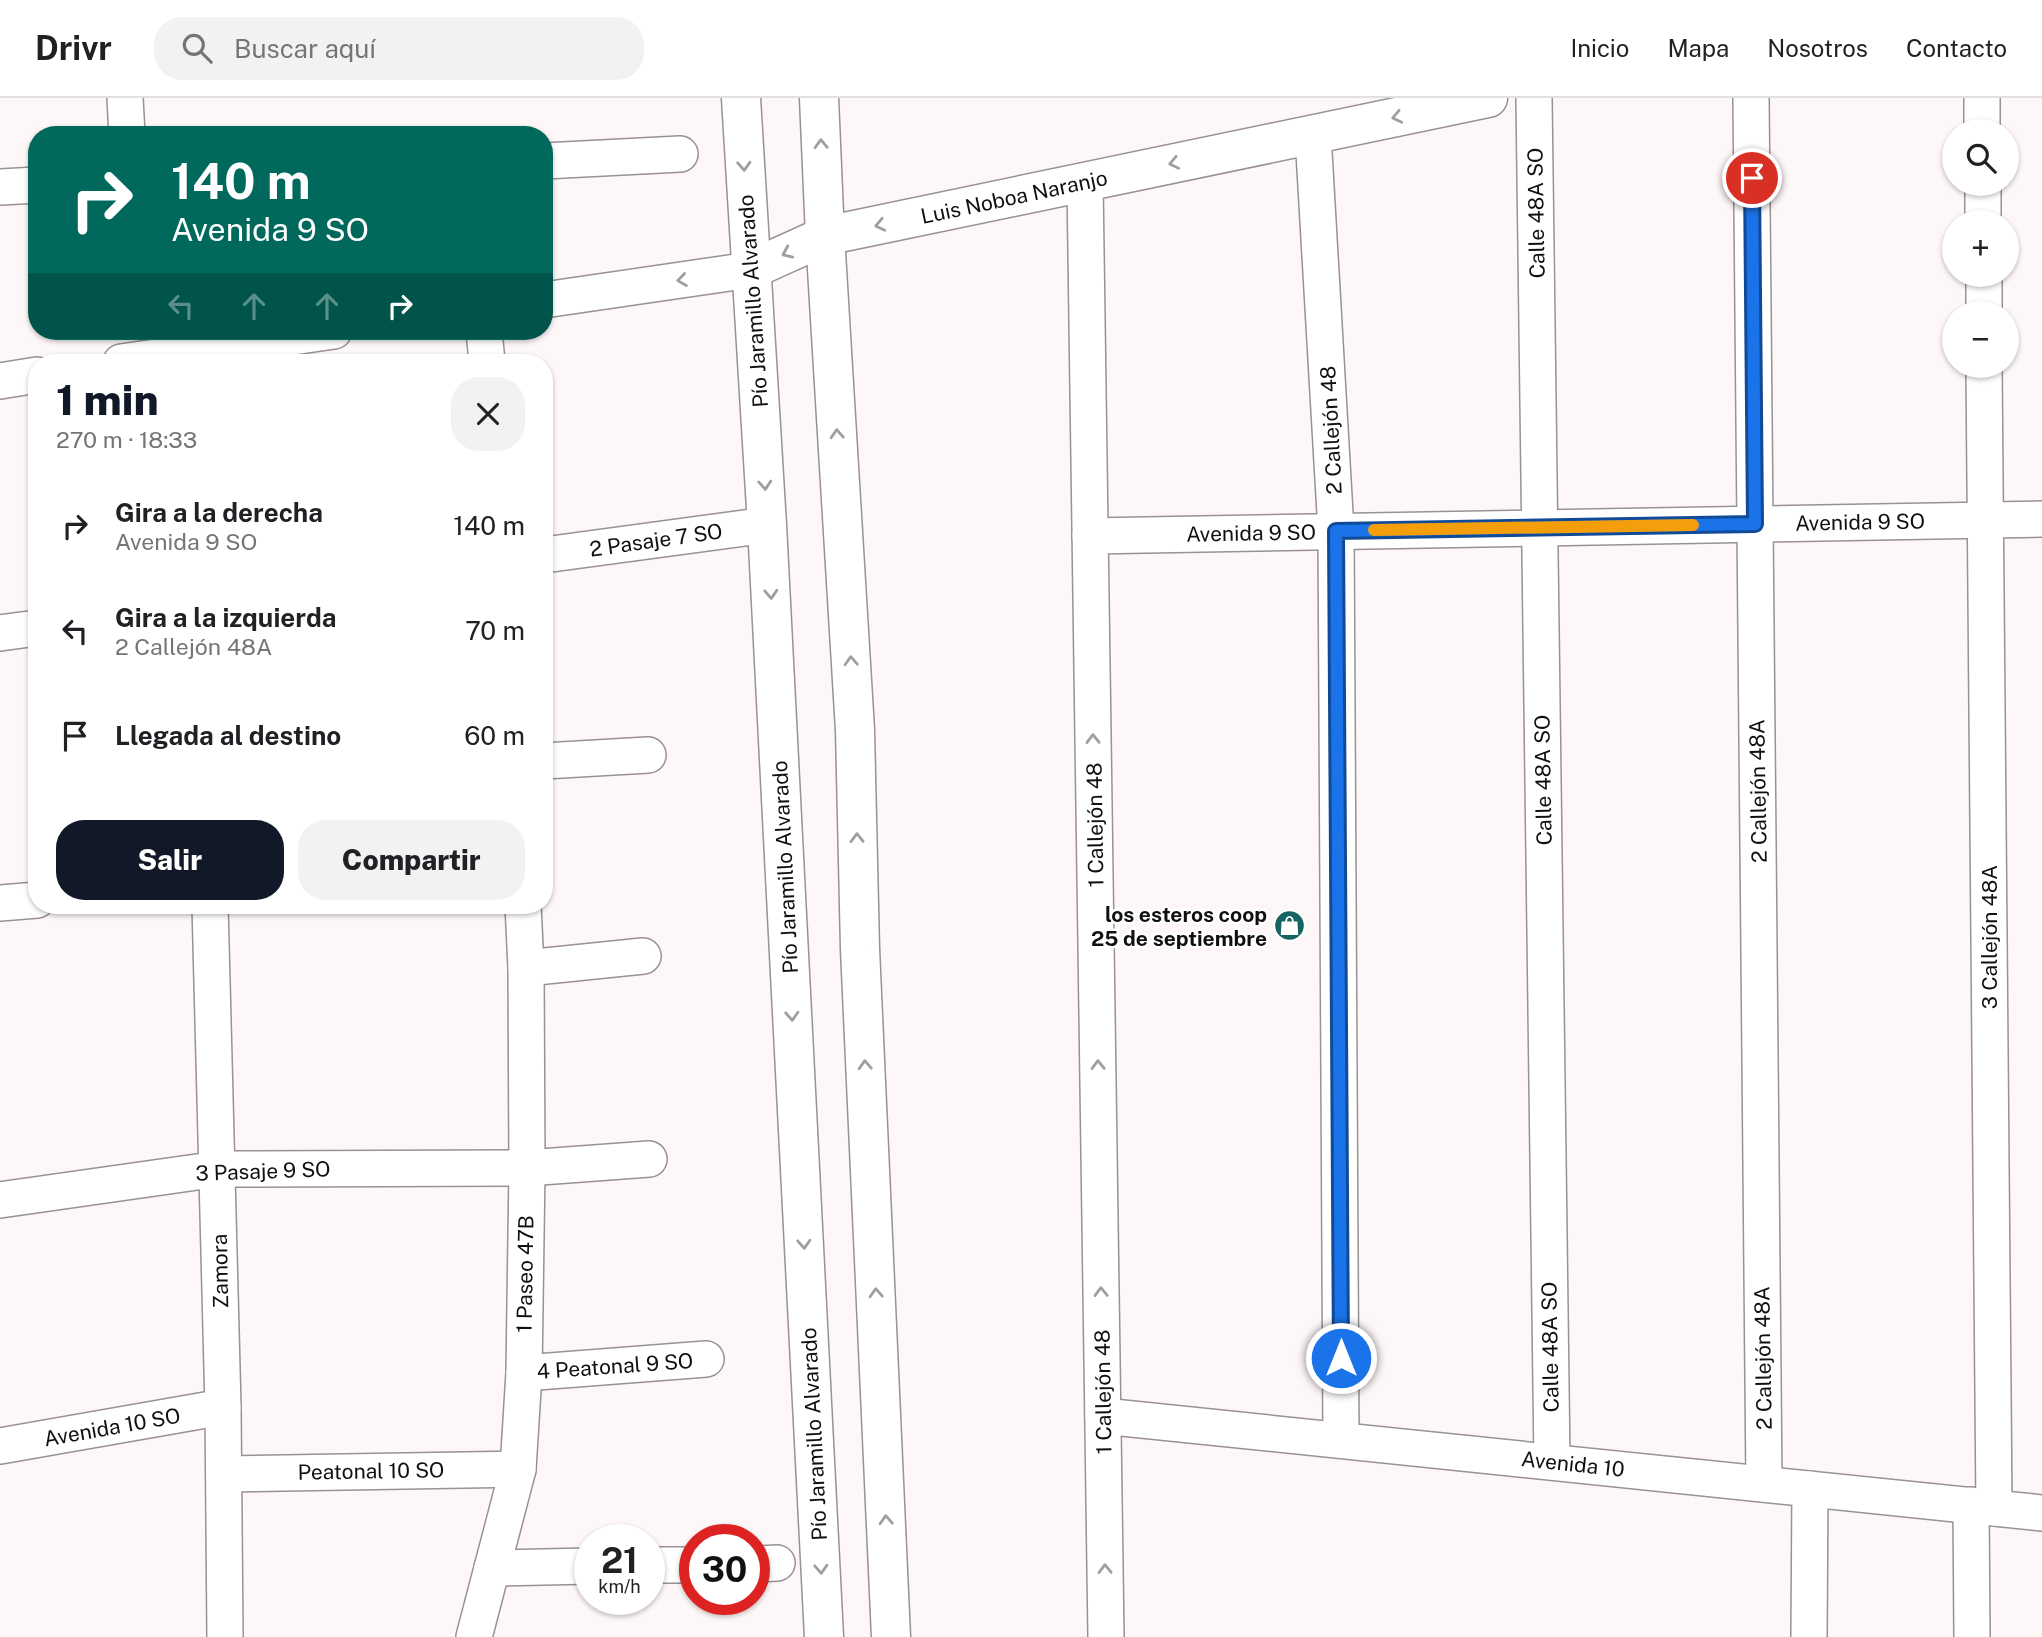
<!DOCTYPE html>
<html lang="es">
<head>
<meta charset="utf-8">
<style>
  :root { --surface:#fff; --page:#f2f2f2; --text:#202124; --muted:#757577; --line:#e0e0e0; --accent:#111827 }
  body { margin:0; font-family:"Public Sans",sans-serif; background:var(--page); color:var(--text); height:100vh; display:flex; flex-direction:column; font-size:26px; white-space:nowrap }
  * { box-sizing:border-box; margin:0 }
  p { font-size:23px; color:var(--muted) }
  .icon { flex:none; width:38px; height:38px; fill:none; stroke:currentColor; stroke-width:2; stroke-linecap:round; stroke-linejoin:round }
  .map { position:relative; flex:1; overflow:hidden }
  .panel { position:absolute; left:28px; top:256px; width:525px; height:560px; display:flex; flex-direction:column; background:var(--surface); border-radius:28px; box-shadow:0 2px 5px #0004 }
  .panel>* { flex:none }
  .banner { position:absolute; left:28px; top:28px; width:525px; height:214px; border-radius:28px; box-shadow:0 2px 5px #0004; background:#00695c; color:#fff; overflow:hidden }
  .controls { position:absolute; left:1942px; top:21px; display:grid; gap:14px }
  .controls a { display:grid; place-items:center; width:77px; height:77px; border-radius:50%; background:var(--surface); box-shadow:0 2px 5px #0004; font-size:35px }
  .speed { position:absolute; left:574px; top:1426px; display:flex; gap:14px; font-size:35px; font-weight:700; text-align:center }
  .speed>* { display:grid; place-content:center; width:91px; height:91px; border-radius:50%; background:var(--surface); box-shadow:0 2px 5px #0004; line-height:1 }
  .speed small { font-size:18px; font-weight:400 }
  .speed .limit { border:10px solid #d22; background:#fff; color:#111 }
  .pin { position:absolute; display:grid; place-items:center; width:60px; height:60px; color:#fff; margin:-30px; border:4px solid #fff; border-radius:50%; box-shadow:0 2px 7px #0007 }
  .me { position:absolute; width:77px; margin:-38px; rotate:0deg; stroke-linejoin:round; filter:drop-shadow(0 0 5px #0008) }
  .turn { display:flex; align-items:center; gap:24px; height:147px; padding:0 28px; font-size:32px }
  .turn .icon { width:91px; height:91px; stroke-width:2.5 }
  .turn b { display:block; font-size:49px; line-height:60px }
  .lanes { display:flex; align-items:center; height:66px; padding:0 28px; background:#0003; justify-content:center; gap:35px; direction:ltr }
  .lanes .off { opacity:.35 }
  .round { display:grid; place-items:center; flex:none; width:74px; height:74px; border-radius:28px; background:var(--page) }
  .overview { display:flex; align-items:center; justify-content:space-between; height:119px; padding:0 28px }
  h1 { font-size:42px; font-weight:800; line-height:52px; color:var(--accent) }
  .button { display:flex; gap:14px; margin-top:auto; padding:14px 28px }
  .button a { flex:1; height:80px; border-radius:28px; background:var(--accent); color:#fff; font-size:28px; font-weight:800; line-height:80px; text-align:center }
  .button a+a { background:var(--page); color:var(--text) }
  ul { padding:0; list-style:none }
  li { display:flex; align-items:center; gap:21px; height:105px; padding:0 28px }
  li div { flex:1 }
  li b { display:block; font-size:26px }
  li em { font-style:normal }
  header { display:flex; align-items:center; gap:42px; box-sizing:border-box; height:98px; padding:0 35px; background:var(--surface); border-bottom:2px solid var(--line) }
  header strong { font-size:33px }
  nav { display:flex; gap:38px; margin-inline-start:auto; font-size:24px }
  .search { width:490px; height:63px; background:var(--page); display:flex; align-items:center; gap:18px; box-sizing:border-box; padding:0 24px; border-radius:28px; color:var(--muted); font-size:26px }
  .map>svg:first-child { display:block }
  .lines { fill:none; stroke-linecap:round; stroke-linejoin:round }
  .minor-casing { stroke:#999192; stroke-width:38 }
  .tertiary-casing { stroke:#999192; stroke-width:41 }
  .trunk-casing { stroke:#999192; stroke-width:41 }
  .minor { stroke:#fff; stroke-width:35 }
  .tertiary { stroke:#fff; stroke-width:38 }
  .trunk { stroke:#fff; stroke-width:38 }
  .oneway { stroke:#a09f9f }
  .route-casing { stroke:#114b97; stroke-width:18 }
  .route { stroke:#1a73e8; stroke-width:12 }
  .slow { stroke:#f59e0b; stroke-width:12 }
  .labels { text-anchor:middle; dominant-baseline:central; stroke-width:5; stroke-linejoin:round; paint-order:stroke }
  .street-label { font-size:21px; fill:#120f0f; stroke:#fff }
  .poi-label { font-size:21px; font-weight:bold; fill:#120f0f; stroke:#fff; text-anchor:end }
</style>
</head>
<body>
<header>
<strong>Drivr</strong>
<div class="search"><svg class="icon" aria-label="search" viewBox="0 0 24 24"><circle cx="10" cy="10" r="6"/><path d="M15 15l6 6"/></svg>Buscar aquí</div>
<nav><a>Inicio</a><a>Mapa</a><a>Nosotros</a><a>Contacto</a></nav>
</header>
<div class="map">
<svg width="2042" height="1539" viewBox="0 0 2042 1539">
  <rect width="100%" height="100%" fill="#fef7f8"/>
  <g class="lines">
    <defs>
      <g id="minor">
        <polyline points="125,0 127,37"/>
        <polyline points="1534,0 1552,1364"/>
        <polyline points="1751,0 1764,1386"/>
        <polyline points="1982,0 1982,33"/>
        <polyline points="1313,37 1336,433 1341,1342"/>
        <polyline points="544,63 680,56"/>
        <polyline points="1085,84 1106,1539"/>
        <polyline points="1983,86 1983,124"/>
        <polyline points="0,89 37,87"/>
        <polyline points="1984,177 1984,215"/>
        <polyline points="544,202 750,172"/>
        <polyline points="484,233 487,264"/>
        <polyline points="121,264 334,233"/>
        <polyline points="1984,268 1994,1410"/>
        <polyline points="0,283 37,277"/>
        <polyline points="1090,438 2042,421"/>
        <polyline points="544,457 767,427"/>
        <polyline points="0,535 37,530"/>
        <polyline points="544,663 648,657"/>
        <polyline points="0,805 37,802"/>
        <polyline points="210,807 223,1309 225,1539"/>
        <polyline points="526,870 643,858"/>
        <polyline points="0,1102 218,1071 527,1070 649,1061"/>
        <polyline points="524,1275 706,1261"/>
        <polyline points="1103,1318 2042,1415"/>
        <polyline points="0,1348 223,1309"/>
        <polyline points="224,1376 518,1371"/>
        <polyline points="1971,1407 1972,1539"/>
        <polyline points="754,1466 777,1465"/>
        <polyline points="649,1467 695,1467"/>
        <polyline points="492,1470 590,1468"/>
        <polyline points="474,1539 518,1371 524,1275 527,1070 526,870 523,807"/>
        <polyline points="1809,1539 1810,1391"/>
      </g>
      <polyline id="tertiary" points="750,172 825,138 1488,0"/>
      <g id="trunk">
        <polyline points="741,0 767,427 824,1539"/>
        <polyline points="819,0 825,138 855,632 860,851 891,1539"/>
      </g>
    </defs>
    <use href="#minor" class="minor-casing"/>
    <use href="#tertiary" class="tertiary-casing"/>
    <use href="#trunk" class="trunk-casing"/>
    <use href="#minor" class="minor"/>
    <use href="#tertiary" class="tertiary"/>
    <use href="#trunk" class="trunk"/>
  </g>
  <defs><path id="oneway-chevron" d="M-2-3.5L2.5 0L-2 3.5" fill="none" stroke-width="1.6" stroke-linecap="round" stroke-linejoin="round" transform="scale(1.75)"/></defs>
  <g class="oneway">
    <use href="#oneway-chevron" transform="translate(1397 19) rotate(168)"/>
    <use href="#oneway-chevron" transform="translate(821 46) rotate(-92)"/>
    <use href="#oneway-chevron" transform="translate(1174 65) rotate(168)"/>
    <use href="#oneway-chevron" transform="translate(744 68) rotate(87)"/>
    <use href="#oneway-chevron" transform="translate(880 127) rotate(168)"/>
    <use href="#oneway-chevron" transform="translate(787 155) rotate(156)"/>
    <use href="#oneway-chevron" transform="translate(682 182) rotate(172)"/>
    <use href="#oneway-chevron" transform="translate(837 336) rotate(-93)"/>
    <use href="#oneway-chevron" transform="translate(765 387) rotate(86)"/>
    <use href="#oneway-chevron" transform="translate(771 496) rotate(87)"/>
    <use href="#oneway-chevron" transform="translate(851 563) rotate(-93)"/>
    <use href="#oneway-chevron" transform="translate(1093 641) rotate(-91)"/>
    <use href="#oneway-chevron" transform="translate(857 740) rotate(-91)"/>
    <use href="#oneway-chevron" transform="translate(792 918) rotate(87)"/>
    <use href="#oneway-chevron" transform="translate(865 967) rotate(-93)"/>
    <use href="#oneway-chevron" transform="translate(1098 967) rotate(-91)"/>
    <use href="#oneway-chevron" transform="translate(804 1146) rotate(87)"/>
    <use href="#oneway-chevron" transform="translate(1101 1194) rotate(-91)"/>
    <use href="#oneway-chevron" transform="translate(876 1195) rotate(-93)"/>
    <use href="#oneway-chevron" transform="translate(886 1422) rotate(-93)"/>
    <use href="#oneway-chevron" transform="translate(821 1471) rotate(87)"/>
    <use href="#oneway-chevron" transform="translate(1105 1471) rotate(-91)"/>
  </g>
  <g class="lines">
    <defs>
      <polyline id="route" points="1341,1260 1336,433 1755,426 1752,80"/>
    </defs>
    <use href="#route" class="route-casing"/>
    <use href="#route" class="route"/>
    <polyline class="slow" points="1374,432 1693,427"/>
  </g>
  <defs>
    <symbol id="shop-disc" viewBox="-11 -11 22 22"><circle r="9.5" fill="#156461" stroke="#fff"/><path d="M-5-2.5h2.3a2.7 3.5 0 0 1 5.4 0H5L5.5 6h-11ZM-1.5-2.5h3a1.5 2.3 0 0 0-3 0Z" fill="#fff"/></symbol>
  </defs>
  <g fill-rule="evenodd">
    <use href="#shop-disc" x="1272" y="810" width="35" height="35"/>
  </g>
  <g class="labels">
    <g class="street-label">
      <text transform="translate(1014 99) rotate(-12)">Luis Noboa Naranjo</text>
      <text transform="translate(1536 115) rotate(-91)">Calle 48A SO</text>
      <text transform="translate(753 203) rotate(-94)">Pío Jaramillo Alvarado</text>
      <text transform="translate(1331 332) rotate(-93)">2 Callejón 48</text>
      <text transform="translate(1860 424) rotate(-1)">Avenida 9 SO</text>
      <text transform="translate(1251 435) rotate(-1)">Avenida 9 SO</text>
      <text transform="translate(656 442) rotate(-8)">2 Pasaje 7 SO</text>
      <text transform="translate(1543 682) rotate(-91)">Calle 48A SO</text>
      <text transform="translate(1758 693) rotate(-91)">2 Callejón 48A</text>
      <text transform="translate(1095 727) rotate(-91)">1 Callejón 48</text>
      <text transform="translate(785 769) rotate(-93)">Pío Jaramillo Alvarado</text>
      <text transform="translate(1989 839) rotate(-90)">3 Callejón 48A</text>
      <text transform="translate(263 1073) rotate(-2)">3 Pasaje 9 SO</text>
      <text transform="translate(220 1173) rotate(-91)">Zamora</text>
      <text transform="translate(525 1176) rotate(-89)">1 Paseo 47B</text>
      <text transform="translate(1550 1249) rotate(-91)">Calle 48A SO</text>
      <text transform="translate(1763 1260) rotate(-91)">2 Callejón 48A</text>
      <text transform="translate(615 1268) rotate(-4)">4 Peatonal 9 SO</text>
      <text transform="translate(1103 1294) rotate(-91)">1 Callejón 48</text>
      <text transform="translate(112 1329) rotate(-10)">Avenida 10 SO</text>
      <text transform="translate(814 1336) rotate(-93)">Pío Jaramillo Alvarado</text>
      <text transform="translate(1573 1366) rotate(6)">Avenida 10</text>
      <text transform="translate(371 1373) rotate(-1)">Peatonal 10 SO</text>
    </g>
    <g class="poi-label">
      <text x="1267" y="816">los esteros coop<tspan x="1267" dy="24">25 de septiembre</tspan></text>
    </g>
  </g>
</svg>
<div class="controls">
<a><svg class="icon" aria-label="search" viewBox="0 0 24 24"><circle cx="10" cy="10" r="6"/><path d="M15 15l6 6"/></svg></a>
<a>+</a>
<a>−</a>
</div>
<div class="speed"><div>21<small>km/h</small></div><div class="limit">30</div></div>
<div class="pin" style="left:1752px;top:80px;background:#d93025"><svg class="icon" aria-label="arrive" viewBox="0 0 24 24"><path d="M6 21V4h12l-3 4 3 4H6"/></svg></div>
<svg class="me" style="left:1341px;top:1260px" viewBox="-20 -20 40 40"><circle r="17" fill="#1a73e8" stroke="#fff" stroke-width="3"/><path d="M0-11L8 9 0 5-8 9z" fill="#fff"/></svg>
<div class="banner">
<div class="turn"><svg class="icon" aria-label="right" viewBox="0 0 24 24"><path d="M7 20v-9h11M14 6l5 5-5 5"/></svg><div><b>140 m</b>Avenida 9 SO</div></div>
<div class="lanes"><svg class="icon off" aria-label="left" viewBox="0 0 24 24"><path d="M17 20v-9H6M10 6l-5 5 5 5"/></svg><svg class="icon off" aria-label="ahead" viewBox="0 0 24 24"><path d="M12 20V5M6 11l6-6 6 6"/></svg><svg class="icon off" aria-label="ahead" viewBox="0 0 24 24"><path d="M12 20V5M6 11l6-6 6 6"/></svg><svg class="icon" aria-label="right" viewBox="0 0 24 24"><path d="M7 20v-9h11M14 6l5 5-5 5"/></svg></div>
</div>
<section class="panel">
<div class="overview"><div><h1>1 min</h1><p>270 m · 18:33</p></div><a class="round"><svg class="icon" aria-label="close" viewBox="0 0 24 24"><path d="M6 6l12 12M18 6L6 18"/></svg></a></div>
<ul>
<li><svg class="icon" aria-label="right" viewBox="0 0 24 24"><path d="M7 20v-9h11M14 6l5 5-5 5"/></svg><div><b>Gira a la derecha</b><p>Avenida 9 SO</p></div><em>140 m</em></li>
<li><svg class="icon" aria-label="left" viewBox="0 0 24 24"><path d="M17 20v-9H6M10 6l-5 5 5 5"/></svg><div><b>Gira a la izquierda</b><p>2 Callejón 48A</p></div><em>70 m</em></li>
<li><svg class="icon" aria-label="arrive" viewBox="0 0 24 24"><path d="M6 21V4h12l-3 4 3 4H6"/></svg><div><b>Llegada al destino</b></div><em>60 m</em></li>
</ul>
<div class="button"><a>Salir</a><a>Compartir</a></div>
</section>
</div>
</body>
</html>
